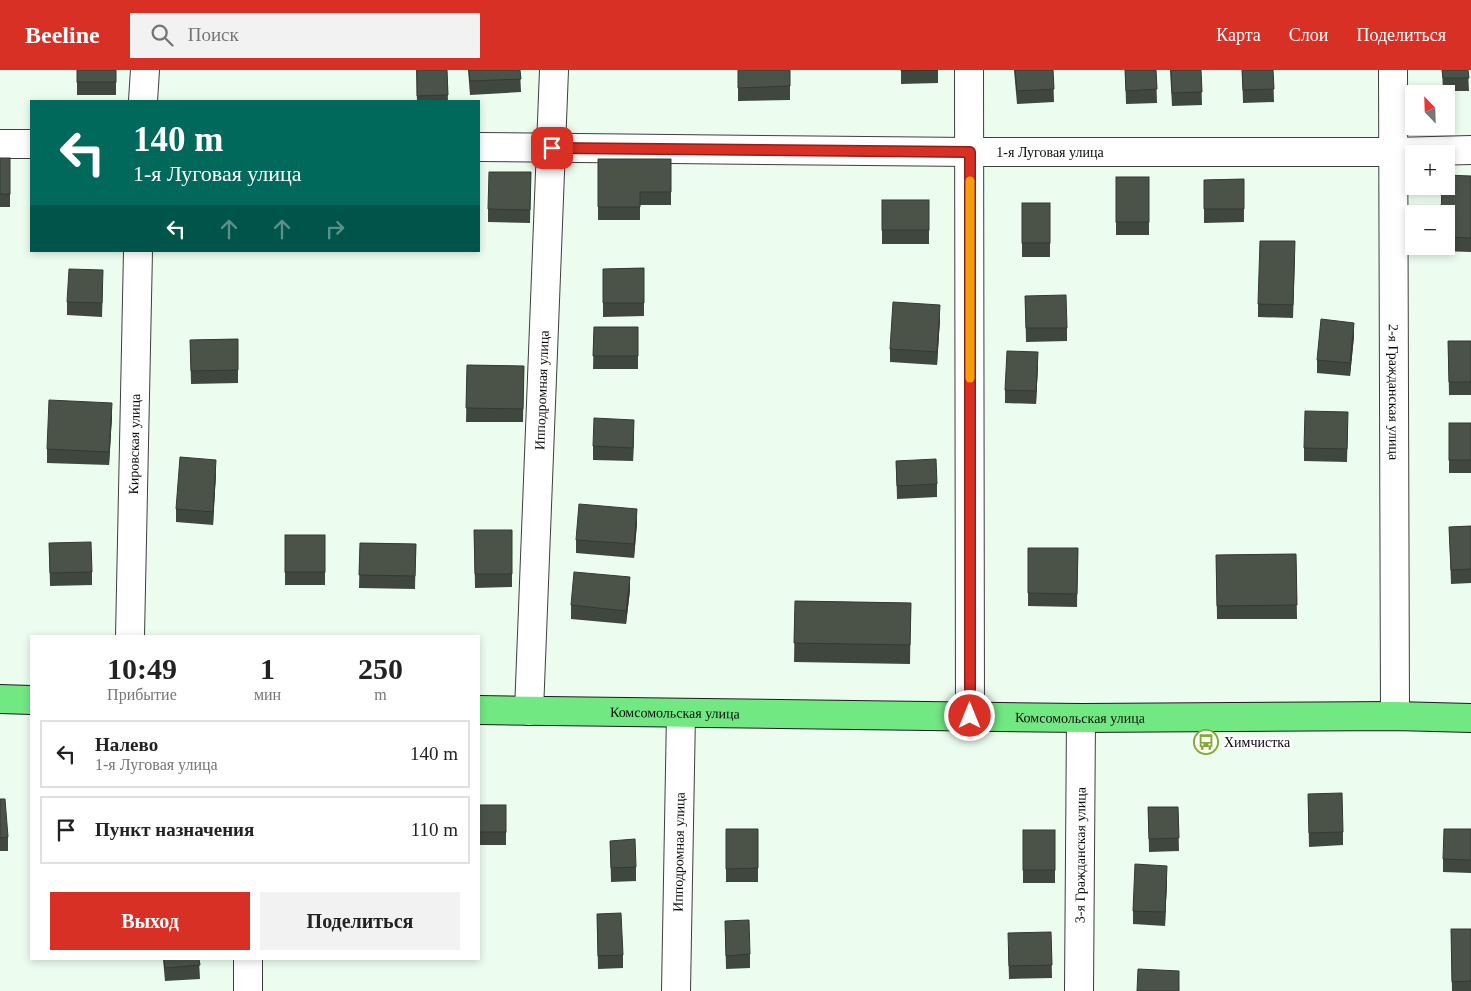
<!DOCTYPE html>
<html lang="ru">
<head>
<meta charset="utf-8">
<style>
  :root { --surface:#fff; --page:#f2f2f2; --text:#222; --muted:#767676; --line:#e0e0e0; --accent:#d93025 }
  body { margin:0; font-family:"Times New Roman",serif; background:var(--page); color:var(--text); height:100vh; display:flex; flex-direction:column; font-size:19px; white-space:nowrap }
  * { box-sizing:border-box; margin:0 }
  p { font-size:16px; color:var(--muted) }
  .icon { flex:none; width:28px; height:28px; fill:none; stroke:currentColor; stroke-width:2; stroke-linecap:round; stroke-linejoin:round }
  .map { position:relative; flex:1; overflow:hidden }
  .sheet { position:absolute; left:30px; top:565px; width:450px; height:325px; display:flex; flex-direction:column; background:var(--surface); border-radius:0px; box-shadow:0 2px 8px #0003 }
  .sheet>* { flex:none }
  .top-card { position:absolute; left:30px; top:30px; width:450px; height:152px; border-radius:0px; box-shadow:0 2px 8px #0003; background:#00695c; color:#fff; overflow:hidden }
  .needle { width:32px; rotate:337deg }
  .buttons { position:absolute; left:1405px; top:15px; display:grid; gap:10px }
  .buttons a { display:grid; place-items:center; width:50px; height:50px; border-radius:0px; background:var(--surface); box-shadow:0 2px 8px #0003; font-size:25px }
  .pin { position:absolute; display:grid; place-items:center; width:42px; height:42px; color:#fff; margin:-21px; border-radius:10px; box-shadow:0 2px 8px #0006 }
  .me { position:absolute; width:55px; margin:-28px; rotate:0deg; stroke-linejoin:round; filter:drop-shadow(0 0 4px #0008) }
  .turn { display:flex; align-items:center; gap:18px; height:105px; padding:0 20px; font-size:22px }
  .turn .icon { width:65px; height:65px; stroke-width:2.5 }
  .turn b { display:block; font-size:35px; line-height:42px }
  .lanes { display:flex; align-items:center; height:48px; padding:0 20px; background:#0003; justify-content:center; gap:25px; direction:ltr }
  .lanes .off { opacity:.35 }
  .eta { display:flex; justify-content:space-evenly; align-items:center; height:85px; text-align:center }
  .eta b { font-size:30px; font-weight:600; line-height:35px }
  .action { display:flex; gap:10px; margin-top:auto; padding:10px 20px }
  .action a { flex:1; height:58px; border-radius:0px; background:var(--accent); color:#fff; font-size:20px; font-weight:600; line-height:58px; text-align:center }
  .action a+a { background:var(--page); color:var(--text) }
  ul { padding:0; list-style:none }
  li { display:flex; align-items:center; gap:15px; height:68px; margin:0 10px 8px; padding:0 10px; border:2px solid var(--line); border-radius:0px }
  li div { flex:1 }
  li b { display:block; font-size:19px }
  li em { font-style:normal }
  header { display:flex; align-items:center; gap:30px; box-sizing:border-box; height:70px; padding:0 25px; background:var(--accent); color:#fff }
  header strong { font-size:24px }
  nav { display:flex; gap:28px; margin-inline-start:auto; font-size:18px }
  .search { width:350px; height:45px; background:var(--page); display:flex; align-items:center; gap:12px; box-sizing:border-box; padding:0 18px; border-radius:0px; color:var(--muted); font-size:19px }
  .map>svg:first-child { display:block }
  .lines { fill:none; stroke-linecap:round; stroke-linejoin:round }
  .minor-casing { stroke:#3e3e3e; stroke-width:30 }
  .major-casing { stroke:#1c1c1c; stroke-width:30 }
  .minor { stroke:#fff; stroke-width:28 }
  .major { stroke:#71e881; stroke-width:28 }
  .wall { fill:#40473f }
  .shaded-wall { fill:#343a33 }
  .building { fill:#4b5349; stroke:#343a33 }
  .route-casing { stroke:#8d1f18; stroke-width:12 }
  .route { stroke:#d93025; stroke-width:9 }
  .slow { stroke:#f59e0b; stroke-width:9 }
  .labels { text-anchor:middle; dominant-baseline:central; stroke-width:5; stroke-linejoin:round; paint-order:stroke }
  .street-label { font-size:14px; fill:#0b0b0b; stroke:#fff }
  .poi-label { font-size:14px; fill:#0b0b0b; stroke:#fff; text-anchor:start }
</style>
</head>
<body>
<header>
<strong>Beeline</strong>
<div class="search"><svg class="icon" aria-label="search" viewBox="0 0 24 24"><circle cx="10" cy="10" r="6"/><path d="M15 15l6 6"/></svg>Поиск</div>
<nav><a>Карта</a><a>Слои</a><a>Поделиться</a></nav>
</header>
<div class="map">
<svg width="1471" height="921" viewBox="0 0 1471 921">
  <rect width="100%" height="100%" fill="#ecfdef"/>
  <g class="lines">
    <defs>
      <g id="minor">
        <polyline points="969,0 970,646"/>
        <path id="s1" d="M1393,0L1395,646"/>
        <polyline points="143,31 145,0"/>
        <polyline points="0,74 31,74"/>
        <path id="s2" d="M479,77L970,82H1393L1471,80"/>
        <path id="s3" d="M130,566L138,181"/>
        <path id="s4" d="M529,641L554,0"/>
        <polyline points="248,921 248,889"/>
        <path id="s5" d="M676,921L681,643"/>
        <path id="s6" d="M1079,921L1081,648"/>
      </g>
      <g id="major">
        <polyline points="0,629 31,630"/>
        <path id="s7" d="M479,640L1081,648L1395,646L1471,648"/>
      </g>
    </defs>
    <use href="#minor" class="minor-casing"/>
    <use href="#major" class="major-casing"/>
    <use href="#minor" class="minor"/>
    <use href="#major" class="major"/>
  </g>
  <g class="wall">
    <rect x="77" y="0" width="39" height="25"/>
    <polygon points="416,0 447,0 448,31 417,31"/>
    <polygon points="468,0 520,0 521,22 470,25"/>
    <polygon points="738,0 790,0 790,30 738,31"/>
    <polygon points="901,0 938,0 938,13 901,14"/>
    <polygon points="1014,0 1053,0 1054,32 1017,34"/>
    <polygon points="1125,0 1156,0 1157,33 1126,34"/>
    <polygon points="1170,0 1201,0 1202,35 1172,36"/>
    <polygon points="1242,0 1273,0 1274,32 1243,33"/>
    <polygon points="1442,0 1468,0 1469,21 1443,21"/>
    <rect x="0" y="88" width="10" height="49"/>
    <polygon points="598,89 671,89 671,135 640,135 640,150 598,150"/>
    <polygon points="531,102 530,153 488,152 488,139"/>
    <polygon points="1471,106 1471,182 1441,181 1441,176 1446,176 1446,144"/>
    <rect x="1116" y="107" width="33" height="58"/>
    <polygon points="1244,109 1244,152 1204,153 1204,110"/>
    <rect x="882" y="130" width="47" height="44"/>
    <rect x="1022" y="133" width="28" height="54"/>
    <polygon points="1295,185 1293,248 1258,247 1258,234"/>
    <polygon points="644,198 644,246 603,247 603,199"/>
    <polygon points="103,213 102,247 67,245 67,232"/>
    <polygon points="1025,226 1067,258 1067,271 1026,272"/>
    <polygon points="940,249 937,295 890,292 890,279"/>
    <polygon points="594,257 638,257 638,299 593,299"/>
    <polygon points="1354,266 1350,306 1317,303 1317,290"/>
    <polygon points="238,269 238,313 191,314 190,270"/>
    <polygon points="1448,271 1471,271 1471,325 1449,325"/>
    <polygon points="467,295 524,296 523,352 466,352"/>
    <polygon points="1038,295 1036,334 1005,333 1005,320"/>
    <polygon points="112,346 109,395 47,393 47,379"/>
    <rect x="1449" y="353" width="22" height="50"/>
    <polygon points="1348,355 1347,392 1304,391 1304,378"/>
    <polygon points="634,363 633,391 593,390 593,376"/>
    <polygon points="896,391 937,414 937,427 897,429"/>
    <polygon points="216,403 213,455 176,452 176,439"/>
    <polygon points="637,453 634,488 576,483 576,470"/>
    <polygon points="1471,456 1471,513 1451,514 1449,457"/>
    <polygon points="474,460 512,460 512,517 475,518"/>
    <rect x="285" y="465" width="40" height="50"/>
    <polygon points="49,473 92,502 92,515 50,516"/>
    <polygon points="360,473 416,474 415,519 359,518"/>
    <polygon points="1028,478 1078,478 1077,537 1028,536"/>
    <polygon points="1296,484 1297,549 1217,549 1216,485"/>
    <polygon points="630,520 626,554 571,549 571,535"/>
    <polygon points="795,531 911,533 910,594 794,592"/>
    <polygon points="1308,724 1343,762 1343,775 1309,777"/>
    <polygon points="0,729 8,767 8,781 0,781"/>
    <rect x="479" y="735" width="27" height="40"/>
    <polygon points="1148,737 1178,737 1179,781 1149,782"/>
    <rect x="726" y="759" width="32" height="53"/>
    <polygon points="1471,759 1471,803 1443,802 1443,789"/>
    <rect x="1023" y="760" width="32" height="53"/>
    <polygon points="610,771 636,797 636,811 611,812"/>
    <polygon points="1167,809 1165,856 1133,854 1133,841"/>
    <polygon points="597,844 623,885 623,898 598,899"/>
    <polygon points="725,851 750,884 750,898 726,899"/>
    <polygon points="1451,859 1471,859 1471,921 1452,921"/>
    <polygon points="1051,862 1052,908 1009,909 1008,876"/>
    <polygon points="163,889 199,889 200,909 165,911"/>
  </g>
  <g class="shaded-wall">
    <polygon points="940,235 940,249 937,295 937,282"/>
    <polygon points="1354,253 1354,266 1350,306 1350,293"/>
    <polygon points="1038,282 1038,295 1036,334 1036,321"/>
    <polygon points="112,333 112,346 109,395 109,382"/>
    <polygon points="634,350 634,363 633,391 633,378"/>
    <polygon points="216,390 216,403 213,455 213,442"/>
    <polygon points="637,439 637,453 634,488 634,474"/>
    <polygon points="630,507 630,520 626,554 626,541"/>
    <polygon points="1167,796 1167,809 1165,856 1165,842"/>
  </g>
  <g class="building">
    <rect x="77" y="0" width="39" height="12"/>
    <polygon points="417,0 447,0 448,25 417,26"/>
    <polygon points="469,0 520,0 521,9 470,11"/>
    <polygon points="738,0 790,0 790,16 738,18"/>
    <polygon points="901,0 938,0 901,1"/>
    <polygon points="1015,0 1053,0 1054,19 1017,21"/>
    <polygon points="1125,0 1156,0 1157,19 1126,21"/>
    <polygon points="1171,0 1201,0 1202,22 1172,23"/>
    <polygon points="1242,0 1273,0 1274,19 1243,20"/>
    <polygon points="1442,0 1468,0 1469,8 1443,8"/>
    <rect x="0" y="88" width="10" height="36"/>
    <polygon points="598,89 671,89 671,122 640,122 640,137 598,137"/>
    <polygon points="489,102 531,102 530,140 488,139"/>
    <polygon points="1446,105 1471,106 1471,168 1446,167 1446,144 1441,144 1442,116 1446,116"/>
    <rect x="1116" y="107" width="33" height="45"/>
    <polygon points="1244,109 1244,139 1204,139 1204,110"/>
    <rect x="882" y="130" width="47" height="30"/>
    <rect x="1022" y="133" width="28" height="40"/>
    <polygon points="1260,171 1295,171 1293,235 1258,234"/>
    <polygon points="644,198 644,233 603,233 603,199"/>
    <polygon points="69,199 103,200 102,233 67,232"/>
    <polygon points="1066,225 1067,258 1026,258 1025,226"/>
    <polygon points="893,232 940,235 937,282 890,279"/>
    <polygon points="1321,249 1354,253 1350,293 1317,290"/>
    <polygon points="594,257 638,257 638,286 593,286"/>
    <polygon points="238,269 238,300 191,301 190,270"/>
    <polygon points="1448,271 1471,271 1471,312 1449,312"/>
    <polygon points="1007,281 1038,282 1036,321 1005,320"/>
    <polygon points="467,295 524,296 523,339 466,338"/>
    <polygon points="49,330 112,333 109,382 47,379"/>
    <polygon points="1305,341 1348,342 1347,379 1304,378"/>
    <polygon points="594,348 634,350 633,378 593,376"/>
    <rect x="1449" y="353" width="22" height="37"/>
    <polygon points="180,387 216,390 213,442 176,439"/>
    <polygon points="936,389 937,414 897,416 896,391"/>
    <polygon points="579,434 637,439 634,474 576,470"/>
    <polygon points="1471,456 1471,499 1451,500 1449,457"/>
    <polygon points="474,460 512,460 512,504 475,504"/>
    <rect x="285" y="465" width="40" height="37"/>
    <polygon points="91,472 92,502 50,503 49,473"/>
    <polygon points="360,473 416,474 415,506 359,505"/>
    <polygon points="1028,478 1078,478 1077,524 1028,523"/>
    <polygon points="1296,484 1297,535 1217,536 1216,485"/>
    <polygon points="574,502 630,507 626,541 571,535"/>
    <polygon points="795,531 911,533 910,575 794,573"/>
    <polygon points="1342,723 1343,762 1309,763 1308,724"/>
    <polygon points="0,729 5,729 8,767 0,768"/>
    <rect x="479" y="735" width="27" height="27"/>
    <polygon points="1148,737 1178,737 1179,768 1149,769"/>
    <polygon points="726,759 758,759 758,798 726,799"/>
    <polygon points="1444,759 1471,759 1471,790 1443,789"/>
    <rect x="1023" y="760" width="32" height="40"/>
    <polygon points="635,769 636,797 611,798 610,771"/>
    <polygon points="1135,794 1167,796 1165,842 1133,841"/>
    <polygon points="621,843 623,885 598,886 597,844"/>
    <polygon points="749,850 750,884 726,886 725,851"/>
    <polygon points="1451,859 1471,859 1471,911 1452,912"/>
    <polygon points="1051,862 1052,895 1009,896 1008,863"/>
    <polygon points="164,889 199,889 200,895 165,898"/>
    <polygon points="1138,899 1179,901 1179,921 1137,921"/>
  </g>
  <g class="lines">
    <defs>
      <polyline id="route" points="552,78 970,82 970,646"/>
    </defs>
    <use href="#route" class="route-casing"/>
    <use href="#route" class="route"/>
    <polyline class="slow" points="970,111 970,308"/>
  </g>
  <defs>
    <symbol id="bus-ring" viewBox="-11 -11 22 22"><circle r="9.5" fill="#fff" stroke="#83aa34" stroke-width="1.5"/><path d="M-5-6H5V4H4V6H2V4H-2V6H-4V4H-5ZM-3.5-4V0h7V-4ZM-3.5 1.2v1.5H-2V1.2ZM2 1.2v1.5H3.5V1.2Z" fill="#83aa34"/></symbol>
  </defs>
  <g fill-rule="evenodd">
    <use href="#bus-ring" x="1192" y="658" width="28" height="28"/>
  </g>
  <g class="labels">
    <g class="street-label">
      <text stroke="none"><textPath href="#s2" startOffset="571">1-я Луговая улица</textPath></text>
      <text stroke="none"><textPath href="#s4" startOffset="321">Ипподромная улица</textPath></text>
      <text stroke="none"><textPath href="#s1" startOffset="322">2-я Гражданская улица</textPath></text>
      <text stroke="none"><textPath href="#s3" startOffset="192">Кировская улица</textPath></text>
      <text stroke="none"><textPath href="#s7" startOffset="196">Комсомольская улица</textPath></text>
      <text stroke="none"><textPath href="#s7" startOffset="601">Комсомольская улица</textPath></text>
      <text stroke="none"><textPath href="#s5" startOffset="139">Ипподромная улица</textPath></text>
      <text stroke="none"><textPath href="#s6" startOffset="136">3-я Гражданская улица</textPath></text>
    </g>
    <g class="poi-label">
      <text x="1224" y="672">Химчистка</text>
    </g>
  </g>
</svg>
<div class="buttons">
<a><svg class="needle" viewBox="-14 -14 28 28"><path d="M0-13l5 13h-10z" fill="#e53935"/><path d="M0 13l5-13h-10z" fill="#767676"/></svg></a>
<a>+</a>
<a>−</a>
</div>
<div class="pin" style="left:552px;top:78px;background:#d93025"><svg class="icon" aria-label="arrive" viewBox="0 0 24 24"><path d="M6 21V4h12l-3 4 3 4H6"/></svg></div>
<svg class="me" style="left:970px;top:646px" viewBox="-20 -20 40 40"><circle r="17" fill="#d93025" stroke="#fff" stroke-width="3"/><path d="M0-11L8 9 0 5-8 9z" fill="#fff"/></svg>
<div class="top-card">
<div class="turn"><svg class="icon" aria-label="left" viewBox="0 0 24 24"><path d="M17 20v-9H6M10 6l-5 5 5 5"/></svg><div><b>140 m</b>1-я Луговая улица</div></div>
<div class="lanes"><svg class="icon" aria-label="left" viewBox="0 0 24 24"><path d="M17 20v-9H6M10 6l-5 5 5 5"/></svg><svg class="icon off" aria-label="ahead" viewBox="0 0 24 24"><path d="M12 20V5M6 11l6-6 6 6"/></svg><svg class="icon off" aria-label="ahead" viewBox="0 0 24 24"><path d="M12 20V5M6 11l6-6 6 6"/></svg><svg class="icon off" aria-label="right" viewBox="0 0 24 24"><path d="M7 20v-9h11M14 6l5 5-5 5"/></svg></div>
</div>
<section class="sheet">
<div class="eta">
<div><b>10:49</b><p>Прибытие</p></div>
<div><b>1</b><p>мин</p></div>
<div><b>250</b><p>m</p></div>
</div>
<ul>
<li><svg class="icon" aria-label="left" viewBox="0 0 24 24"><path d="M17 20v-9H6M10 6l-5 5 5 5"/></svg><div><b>Налево</b><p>1-я Луговая улица</p></div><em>140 m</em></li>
<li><svg class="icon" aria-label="arrive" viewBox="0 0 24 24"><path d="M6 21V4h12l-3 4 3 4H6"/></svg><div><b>Пункт назначения</b></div><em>110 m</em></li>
</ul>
<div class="action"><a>Выход</a><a>Поделиться</a></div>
</section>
</div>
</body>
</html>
